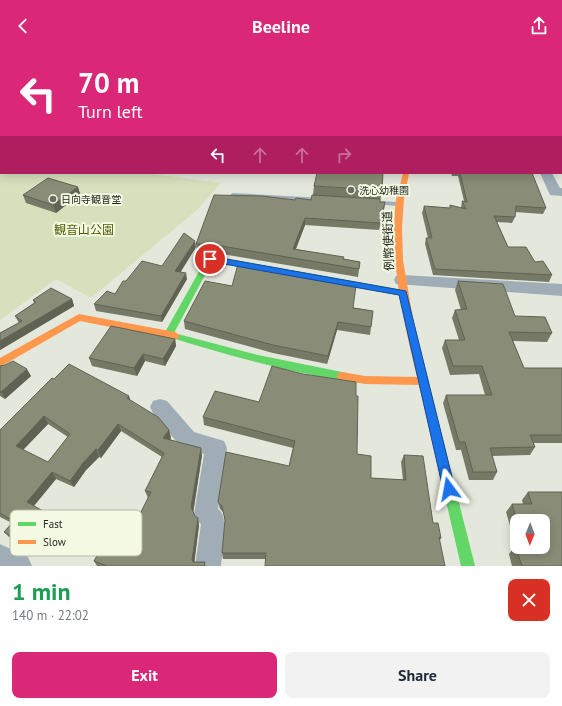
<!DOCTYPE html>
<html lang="en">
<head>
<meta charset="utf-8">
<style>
  :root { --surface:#fff; --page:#f2f2f3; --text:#1f2937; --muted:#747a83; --accent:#db2777 }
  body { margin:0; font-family:"PT Sans","Noto Sans JP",sans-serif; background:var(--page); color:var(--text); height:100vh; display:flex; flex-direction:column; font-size:15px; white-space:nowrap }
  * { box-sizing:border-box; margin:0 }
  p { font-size:13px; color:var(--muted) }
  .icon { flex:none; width:22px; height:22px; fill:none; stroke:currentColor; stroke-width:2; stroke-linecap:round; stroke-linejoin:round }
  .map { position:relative; height:514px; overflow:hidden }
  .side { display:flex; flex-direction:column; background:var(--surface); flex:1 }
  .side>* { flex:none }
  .top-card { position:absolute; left:0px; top:0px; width:562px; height:122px; box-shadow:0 2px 10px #0003; background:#db2777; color:#fff; overflow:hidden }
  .needle { width:26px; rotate:181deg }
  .tools { position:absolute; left:510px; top:462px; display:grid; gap:8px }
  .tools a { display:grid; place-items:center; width:40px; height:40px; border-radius:8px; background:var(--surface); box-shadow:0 2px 10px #0003; font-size:20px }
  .pin { position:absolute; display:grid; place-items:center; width:34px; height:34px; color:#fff; margin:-17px; border:2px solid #fff; border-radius:50%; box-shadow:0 1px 4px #0007 }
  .me { position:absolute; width:44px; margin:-22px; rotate:347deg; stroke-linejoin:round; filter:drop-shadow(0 0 3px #0008) }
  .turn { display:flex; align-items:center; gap:14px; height:84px; padding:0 12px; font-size:18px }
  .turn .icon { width:52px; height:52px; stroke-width:2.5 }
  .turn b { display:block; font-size:28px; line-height:34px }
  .lanes { display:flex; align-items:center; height:38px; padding:0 12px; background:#0003; justify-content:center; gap:20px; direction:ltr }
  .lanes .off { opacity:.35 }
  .round { display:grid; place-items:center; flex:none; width:42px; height:42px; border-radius:8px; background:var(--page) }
  .summary { display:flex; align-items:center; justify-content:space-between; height:68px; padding:0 12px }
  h1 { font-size:24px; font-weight:600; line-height:30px; color:#1e9e55 }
  .cta { display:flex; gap:8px; margin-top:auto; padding:8px 12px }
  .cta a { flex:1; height:46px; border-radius:8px; background:var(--accent); color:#fff; font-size:16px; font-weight:600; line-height:46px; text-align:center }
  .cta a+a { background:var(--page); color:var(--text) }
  header { display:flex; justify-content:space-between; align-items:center; height:52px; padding:0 12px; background:var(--accent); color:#fff; font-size:18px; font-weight:600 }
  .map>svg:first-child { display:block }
  .green { fill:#d7e0bd }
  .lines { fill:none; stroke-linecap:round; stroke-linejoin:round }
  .lane { fill:#a0adb6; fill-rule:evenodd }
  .street { fill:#a0adb6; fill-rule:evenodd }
  .fast { fill:#63d668; fill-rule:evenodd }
  .slow { fill:#ff974d; fill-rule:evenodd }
  .rail-casing { stroke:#a0a8a9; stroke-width:3 }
  .rail { stroke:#f3f9e3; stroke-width:2; stroke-dasharray:5.5; stroke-linecap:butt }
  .wall { fill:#767966; fill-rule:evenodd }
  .shaded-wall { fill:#606353 }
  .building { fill:#898d77; stroke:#606353; fill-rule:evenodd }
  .route { fill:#1a73e8; stroke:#114b97 }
  .poi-dot { fill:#686c62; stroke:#f3f9e3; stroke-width:1.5 }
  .labels { text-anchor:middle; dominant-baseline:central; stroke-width:4; stroke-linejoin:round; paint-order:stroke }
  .far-poi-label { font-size:10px; fill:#262921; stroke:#f3f9e3; text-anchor:start }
  .park-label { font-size:12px; fill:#505e03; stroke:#f3f9e3 }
  .street-label { font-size:12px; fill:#262921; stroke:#f3f9e3 }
  .key { fill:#f3f9e3; stroke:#b6bba9; stroke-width:1 }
  .key-label { font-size:11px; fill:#262921 }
</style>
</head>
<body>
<header><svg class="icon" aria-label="back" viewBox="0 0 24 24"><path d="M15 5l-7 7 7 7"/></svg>Beeline<svg class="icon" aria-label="share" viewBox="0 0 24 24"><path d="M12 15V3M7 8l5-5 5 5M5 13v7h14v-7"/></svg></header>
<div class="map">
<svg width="562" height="514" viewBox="0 0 562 514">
  <rect width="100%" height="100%" fill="#e4e7db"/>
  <polygon class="green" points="0,102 1,121 146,121 221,131 197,158 91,246 56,227 0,268"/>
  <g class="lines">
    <g class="lane">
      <polygon points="233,141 322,146 325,148 322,150 231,144 231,142"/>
      <polygon points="375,149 398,150 401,152 398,154 373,152 373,150"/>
    </g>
    <g class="street">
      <polygon points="0,2 1,3 1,9 0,8"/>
      <rect x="561" y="42" width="1" height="6"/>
      <polygon points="1,85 1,93 0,94 0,86"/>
      <polygon points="540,121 552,121 560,136 562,136 562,144 550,143"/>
      <polygon points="402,223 562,232 562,244 396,232 394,228 396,224"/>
      <path d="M160,347L167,349L194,380L224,389L227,396L218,457C230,464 222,501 221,514H195L201,472L198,470L194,462L204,402L180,394L153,361L150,355L153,349Z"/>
      <polygon points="0,492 28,505 32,514 0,514"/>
    </g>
    <g class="fast">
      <rect x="424" y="0" width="4" height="1"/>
      <path d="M210,204L403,238L407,241L403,244L212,210L174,281L258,303L342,320L346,321L347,324L346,327C336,330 322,325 313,323C263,313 213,299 166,284L164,282L206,207Z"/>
      <polygon points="445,414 449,415 451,419 475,514 461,514 439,419 441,415"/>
    </g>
    <g class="slow">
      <path d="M403,121H409L404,147L402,176L403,208L414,273L451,419L449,423L445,424L441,423L439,419L419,333L365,332L342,328L338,327L337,324L338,321L342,320L365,324L417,325C403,267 389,207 396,148C398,139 401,130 403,121Z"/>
      <polygon points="79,262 175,280 178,282 180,284 178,286 175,288 80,269 0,315 0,306"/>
    </g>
    <defs>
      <polyline id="rail" points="39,1 41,0"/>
    </defs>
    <use href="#rail" class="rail-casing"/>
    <use href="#rail" class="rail"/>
  </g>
  <g class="wall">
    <rect x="561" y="69" width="1" height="27"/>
    <polygon points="561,101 562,103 562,113 561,113"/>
    <polygon points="451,121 532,121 546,156 543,162 515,160 515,165 512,171 497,170 508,195 535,210 552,223 549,230 433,223 425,192 426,186 428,186 422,161 424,154 450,156 450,153 461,156 462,149 464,149 458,124 452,124"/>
    <polygon points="314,134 382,138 380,150 385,150 379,178 305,173 296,197 360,210 358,225 210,200 197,199 196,192 295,148 311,148 313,143"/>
    <polygon points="78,135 80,142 56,161 26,151 23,143"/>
    <polygon points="196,195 180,220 187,227 162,270 96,259 94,252 115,242 126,229 162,214"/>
    <polygon points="458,229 515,264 552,281 547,290 513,289 524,316 562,316 562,391 533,391 535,395 530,403 492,404 497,420 493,428 469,428 461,398 456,398 443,351 446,343 485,343 479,322 450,323 442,296 445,288 459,288 452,266 455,258 461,258 455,238"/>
    <polygon points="232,234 373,259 370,283 337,278 327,312 273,301 185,277 184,269"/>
    <polygon points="72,247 74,254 0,298 0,281 19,271 15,264 34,251 33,248"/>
    <polygon points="175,287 176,294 165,314 145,309 137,324 92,314 89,306"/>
    <polygon points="0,314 31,324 5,347 0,344"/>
    <path d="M54,327L129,344L130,348L169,378L171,386L170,387L202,403L193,460L199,473L194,510L207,514H97L94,509L137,468L148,446L145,439L162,405L121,379L101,406L99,405L86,418L74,435L56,427L34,454L43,459L48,465L25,495L10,486L4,480L12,471L0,465V378ZM48,372L68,385L48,410L23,398Z"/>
    <polygon points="203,365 357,402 371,426 403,428 401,410 404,403 433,471 441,486 440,488 265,507 223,507 222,501 225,469 223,460 220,457 218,450 289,414 293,396 204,373"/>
    <path d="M528,440L562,514H512L509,502L515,494H516L506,460L512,452H523L522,448ZM517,469L543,495H517Z"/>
  </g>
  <g class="shaded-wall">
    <polygon points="1,70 1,78 0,79 0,71"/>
    <polygon points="78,135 80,142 56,161 53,153"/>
    <polygon points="385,150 384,158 379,178 380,171"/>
    <polygon points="305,166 305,173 293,204 293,197"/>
    <polygon points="195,189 196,195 177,226 175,219"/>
    <polygon points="186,221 187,227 162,270 161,264"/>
    <polygon points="72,247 74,254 0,298 0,289"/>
    <polygon points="338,270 337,278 327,312 328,304"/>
    <polygon points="175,287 176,294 165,314 163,307"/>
    <polygon points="143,302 145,309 137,324 134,316"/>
    <polygon points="27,317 31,324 5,347 1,340"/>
    <polygon points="129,344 131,351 127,346"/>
    <polygon points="44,364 48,372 20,401 16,394"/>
    <polygon points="118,372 121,379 101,406 98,398"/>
    <polygon points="169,378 171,386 165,393 163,386"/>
    <polygon points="201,396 202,403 193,462 191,455"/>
    <polygon points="96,397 99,405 86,418 74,435 70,429 83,411"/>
    <polygon points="52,420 56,427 31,457 27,450"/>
    <polygon points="43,459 48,465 25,495 20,489"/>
    <polygon points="198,466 199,473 194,514 192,508"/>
  </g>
  <g class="building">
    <polygon points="0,50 1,50 1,70 0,71"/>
    <rect x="561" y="69" width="1" height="21"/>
    <polygon points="561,101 562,103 562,107 561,107"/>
    <polygon points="317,121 383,121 382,138 314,134"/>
    <polygon points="460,121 532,121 546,156 516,154 515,165 494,164 508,195 526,195 535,210 543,209 552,223 435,217 426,186 432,186 424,154 450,156 450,153 466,157 462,149 467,150"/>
    <polygon points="48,126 78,135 53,153 23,143"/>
    <polygon points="214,143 262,144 295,148 296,146 311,148 312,143 380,147 380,150 385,150 380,171 305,166 293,197 344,205 343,207 360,210 359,217 209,192 196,192"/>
    <polygon points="184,181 195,189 175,219 186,221 161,264 94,252 107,239 115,242 123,229 126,229 142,209 162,214"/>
    <polygon points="238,212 356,233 353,256 373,259 371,275 338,270 328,304 273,293 184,269 205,229 232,234"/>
    <polygon points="458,229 503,232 515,264 545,265 552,281 509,280 524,316 562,316 562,383 530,383 535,395 490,396 497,420 473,420 465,390 459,390 446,343 492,343 482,314 453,314 445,288 465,288 455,258 467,257"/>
    <polygon points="51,236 72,247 0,289 0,281 22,269 15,264 36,250 33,248"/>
    <polygon points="111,274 175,287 163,307 143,302 134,316 89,306"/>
    <polygon points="13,309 27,317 1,340 0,340 0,314 5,313"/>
    <path d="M69,312L129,344L127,346L158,365L169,378L163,386L201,396L191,455L195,464L198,466L192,508L193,510H205L204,514H107L94,509L120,462L137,468L151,440L145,439L164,401L118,372L98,398L96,397L83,411L70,429L52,420L27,450L43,459L20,489L4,480L14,469L0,461V378L52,326L54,327ZM44,364L70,382L48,410L16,394Z"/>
    <polygon points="272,314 303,322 356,330 356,344 358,344 357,402 371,404 371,426 406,428 404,403 423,404 433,471 438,471 441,486 439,485 445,514 265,514 266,501 222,501 225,468 222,454 218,450 226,400 289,414 295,389 203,365 215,339 259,350"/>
    <polygon points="528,440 562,440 562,514 522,514 515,494 517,494 517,495 543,495 543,469 517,469 512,452 532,452"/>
  </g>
  <polygon class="route" points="210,204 406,239 455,437 453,441 449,443 445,441 443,437 399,243 207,209 206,207"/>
  <g class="poi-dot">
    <circle cx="351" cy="138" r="4"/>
    <circle cx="53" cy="147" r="4"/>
  </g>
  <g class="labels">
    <g class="far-poi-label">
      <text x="359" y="138">洗心幼稚園</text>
      <text x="61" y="147">日向寺観音堂</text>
    </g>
    <g class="park-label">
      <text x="84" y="177">観音山公園</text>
    </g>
    <g class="street-label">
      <text transform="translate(388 189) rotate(-92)">例幣使街道</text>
    </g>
  </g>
  <rect x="10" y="458" width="132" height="46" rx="6" class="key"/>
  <rect x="18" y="470" width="18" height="4" fill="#63d668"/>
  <rect x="18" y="488" width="18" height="4" fill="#ff974d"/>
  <g class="key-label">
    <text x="43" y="476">Fast</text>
    <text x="43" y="494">Slow</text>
  </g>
</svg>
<div class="tools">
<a><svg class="needle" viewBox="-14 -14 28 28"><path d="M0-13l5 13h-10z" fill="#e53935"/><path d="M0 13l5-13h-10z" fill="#747a83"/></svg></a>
</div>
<div class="pin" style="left:210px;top:207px;background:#d93025"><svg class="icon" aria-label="arrive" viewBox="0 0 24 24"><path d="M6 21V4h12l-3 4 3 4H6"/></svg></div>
<svg class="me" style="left:449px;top:437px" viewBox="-20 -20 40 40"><path d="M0-17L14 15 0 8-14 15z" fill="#1a73e8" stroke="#fff" stroke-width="4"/></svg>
<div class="top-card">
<div class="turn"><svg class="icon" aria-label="left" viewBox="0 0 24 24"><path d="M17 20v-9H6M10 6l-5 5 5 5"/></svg><div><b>70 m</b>Turn left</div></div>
<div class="lanes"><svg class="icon" aria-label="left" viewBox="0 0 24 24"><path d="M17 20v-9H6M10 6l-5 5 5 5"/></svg><svg class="icon off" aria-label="ahead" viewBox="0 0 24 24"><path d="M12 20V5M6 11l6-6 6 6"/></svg><svg class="icon off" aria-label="ahead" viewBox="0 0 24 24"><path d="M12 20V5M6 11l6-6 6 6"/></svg><svg class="icon off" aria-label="right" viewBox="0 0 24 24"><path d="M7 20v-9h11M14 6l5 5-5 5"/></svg></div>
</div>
</div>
<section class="side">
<div class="summary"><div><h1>1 min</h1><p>140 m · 22:02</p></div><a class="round" style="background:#d93025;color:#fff"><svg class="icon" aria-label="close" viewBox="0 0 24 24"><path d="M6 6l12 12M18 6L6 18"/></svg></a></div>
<div class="cta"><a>Exit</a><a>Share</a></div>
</section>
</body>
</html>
